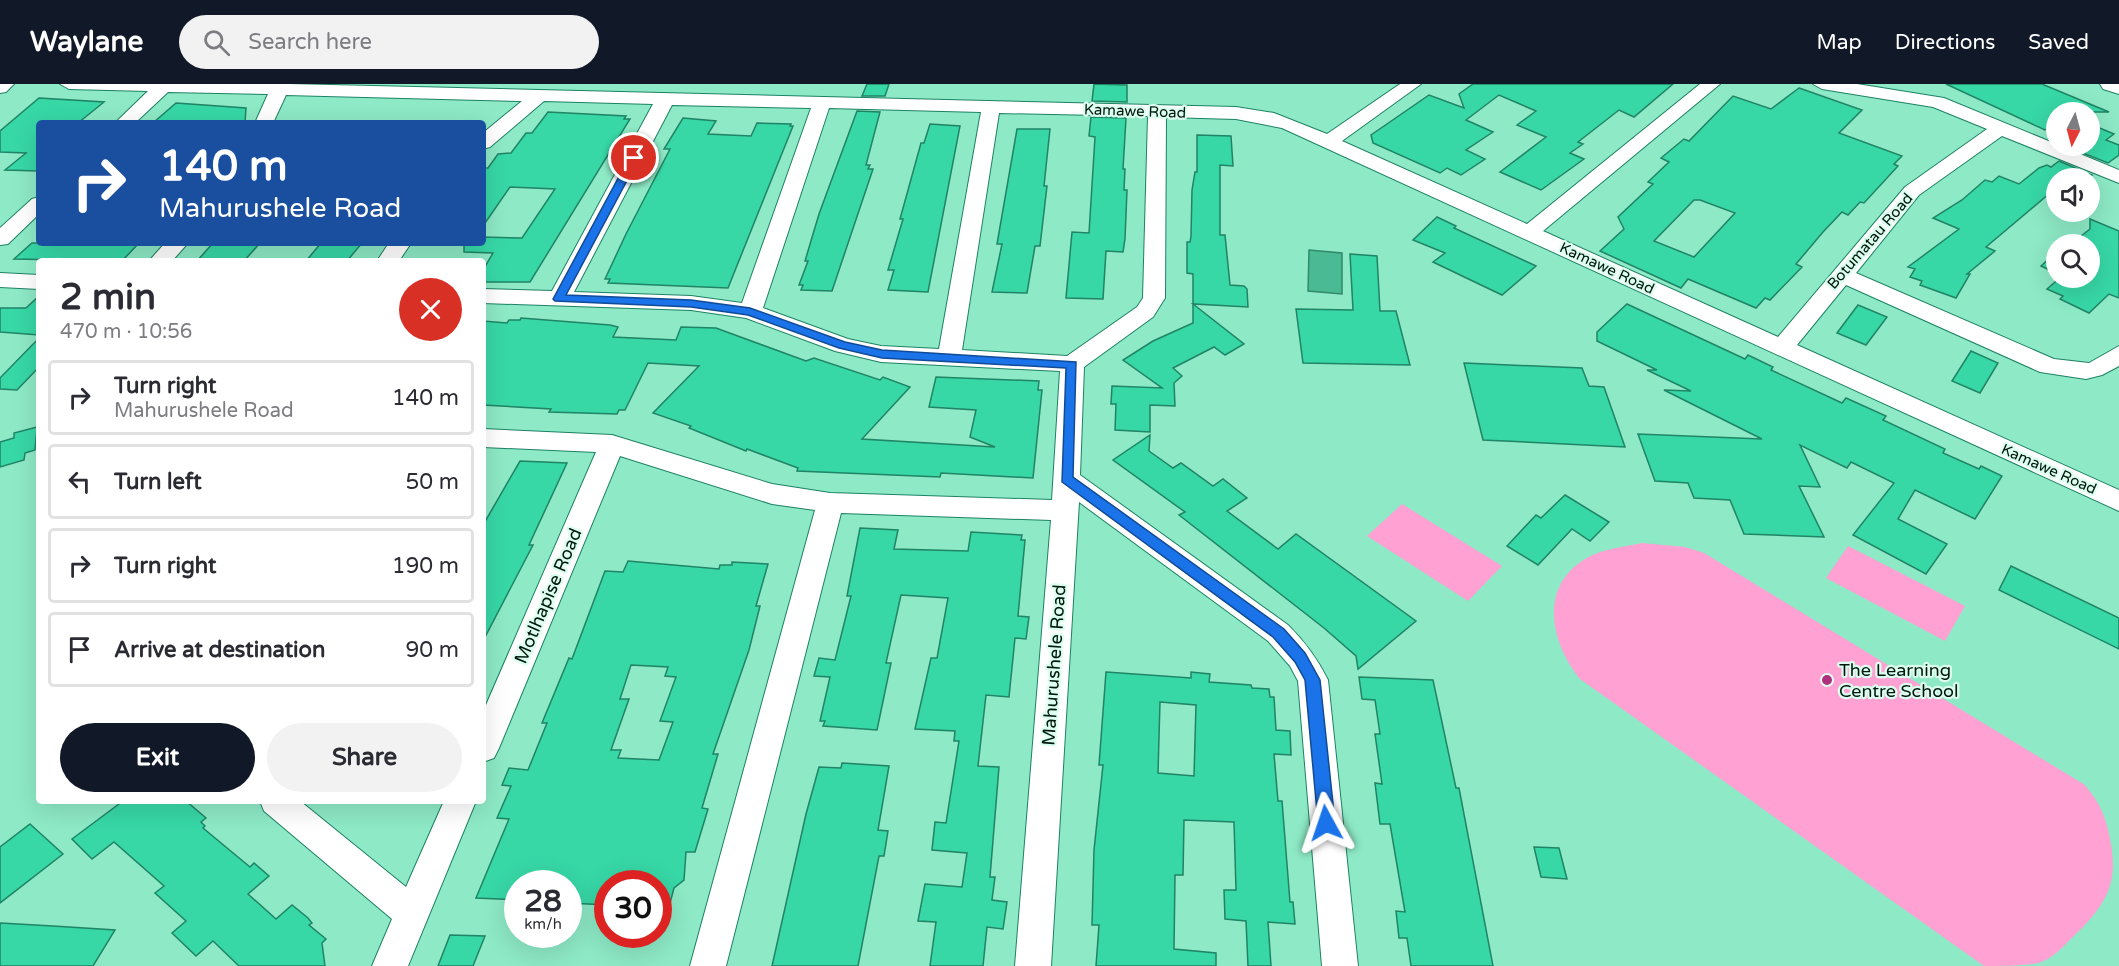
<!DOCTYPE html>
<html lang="en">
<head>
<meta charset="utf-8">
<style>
  :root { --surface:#fff; --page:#f2f2f3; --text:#2b2b33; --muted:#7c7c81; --line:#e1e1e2; --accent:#111827 }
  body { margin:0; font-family:"Varela Round",sans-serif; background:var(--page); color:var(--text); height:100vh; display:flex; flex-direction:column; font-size:22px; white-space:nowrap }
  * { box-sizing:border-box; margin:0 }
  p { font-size:20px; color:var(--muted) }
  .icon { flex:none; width:33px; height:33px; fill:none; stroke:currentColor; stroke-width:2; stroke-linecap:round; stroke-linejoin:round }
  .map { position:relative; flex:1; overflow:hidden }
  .panel { position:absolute; left:36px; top:174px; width:450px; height:546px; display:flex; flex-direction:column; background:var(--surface); border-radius:6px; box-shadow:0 6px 24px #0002 }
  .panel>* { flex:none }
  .guide { position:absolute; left:36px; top:36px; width:450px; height:126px; border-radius:6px; box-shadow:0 6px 24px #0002; background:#1a4fa0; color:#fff; overflow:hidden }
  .needle { width:39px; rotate:186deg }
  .fabs { position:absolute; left:2046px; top:18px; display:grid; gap:12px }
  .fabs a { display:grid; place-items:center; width:54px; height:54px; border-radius:50%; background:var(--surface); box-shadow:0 6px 24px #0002; font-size:30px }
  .speed { position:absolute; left:504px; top:786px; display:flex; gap:12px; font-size:30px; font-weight:700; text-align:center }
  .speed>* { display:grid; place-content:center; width:78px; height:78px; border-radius:50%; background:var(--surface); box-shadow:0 6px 24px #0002; line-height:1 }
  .speed small { font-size:15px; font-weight:400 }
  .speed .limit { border:9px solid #d22; background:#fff; color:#111 }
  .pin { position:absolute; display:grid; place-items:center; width:51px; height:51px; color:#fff; margin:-26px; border:3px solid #fff; border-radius:50%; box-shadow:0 2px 6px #0007 }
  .me { position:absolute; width:66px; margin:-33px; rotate:355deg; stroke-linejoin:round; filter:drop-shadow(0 0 4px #0008) }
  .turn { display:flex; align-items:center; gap:21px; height:126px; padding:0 24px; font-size:27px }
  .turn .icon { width:78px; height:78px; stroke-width:2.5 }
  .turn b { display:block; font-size:42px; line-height:51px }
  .round { display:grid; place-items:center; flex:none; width:63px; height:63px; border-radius:32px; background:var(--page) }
  .summary { display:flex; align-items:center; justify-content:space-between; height:102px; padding:0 24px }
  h1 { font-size:36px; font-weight:700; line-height:45px }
  .button { display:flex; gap:12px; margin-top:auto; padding:12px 24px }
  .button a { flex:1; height:69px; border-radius:36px; background:var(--accent); color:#fff; font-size:24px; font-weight:700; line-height:69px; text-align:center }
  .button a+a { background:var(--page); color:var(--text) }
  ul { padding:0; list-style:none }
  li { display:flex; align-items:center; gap:18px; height:75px; margin:0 12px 9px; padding:0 12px; border:3px solid var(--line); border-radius:6px }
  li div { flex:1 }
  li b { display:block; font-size:22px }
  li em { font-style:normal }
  header { display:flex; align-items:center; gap:36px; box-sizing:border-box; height:84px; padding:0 30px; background:var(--accent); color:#fff }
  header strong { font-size:28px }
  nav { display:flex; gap:33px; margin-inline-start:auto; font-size:21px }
  .search { width:420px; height:54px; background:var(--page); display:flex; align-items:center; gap:15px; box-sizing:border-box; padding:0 21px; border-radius:33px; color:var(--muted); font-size:22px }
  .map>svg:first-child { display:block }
  .green { fill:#ffa1d3 }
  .water { fill:#49ba93; stroke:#33896b; stroke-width:1.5 }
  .building { fill:#37d7a6; stroke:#208465; stroke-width:1.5; fill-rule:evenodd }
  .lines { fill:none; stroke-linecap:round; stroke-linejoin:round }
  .minor-casing { stroke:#1d8263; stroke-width:2 }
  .major-casing { stroke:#1d8263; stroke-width:2 }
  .minor { fill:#fff; fill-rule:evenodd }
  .major { fill:#fff; fill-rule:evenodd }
  .route { fill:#1a73e8; stroke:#114b97; stroke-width:1.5 }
  .poi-dot { fill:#af307e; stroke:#dbfeef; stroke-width:2 }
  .labels { text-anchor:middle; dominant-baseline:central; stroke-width:4.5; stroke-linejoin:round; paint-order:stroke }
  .far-street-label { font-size:15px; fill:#00170e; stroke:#dbfeef }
  .street-label { font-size:18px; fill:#00170e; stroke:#dbfeef }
  .poi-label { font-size:18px; fill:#00170e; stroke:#dbfeef; text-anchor:start }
</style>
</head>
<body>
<header>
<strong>Waylane</strong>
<div class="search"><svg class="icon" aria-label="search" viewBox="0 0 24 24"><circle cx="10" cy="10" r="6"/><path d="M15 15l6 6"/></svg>Search here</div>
<nav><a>Map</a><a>Directions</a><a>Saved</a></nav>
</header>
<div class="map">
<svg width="2119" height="882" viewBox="0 0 2119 882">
  <rect width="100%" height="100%" fill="#8de9c6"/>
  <g class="green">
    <polygon points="1402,420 1502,482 1468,517 1367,452"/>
    <path d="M1642,459L1685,463L1704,469L2085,701C2098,717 2105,730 2109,750C2119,795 2110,816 2078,848C2065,860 2056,873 2039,879C2022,882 2001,882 1984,882L1580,595C1551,559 1538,504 1585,475C1602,465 1623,463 1642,459Z"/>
    <polygon points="1848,462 1965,522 1945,557 1826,494"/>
  </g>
  <polygon class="water" points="1309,166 1342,169 1342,210 1308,207"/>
  <g class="building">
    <polygon points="867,0 889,0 885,12 862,12"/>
    <polygon points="1094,0 1127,1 1127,18 1092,17"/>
    <polygon points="1473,0 1673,0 1634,33 1619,26 1578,58 1583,60 1570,69 1584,75 1541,106 1500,88 1546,53 1517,41 1536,27 1499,11 1466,36 1493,48 1466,66 1485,75 1461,91 1447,84 1440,89 1373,59 1371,51 1429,11 1464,24 1459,10"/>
    <polygon points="1946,0 2042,0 2109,28 2056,28 2056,44 2056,40 2045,46"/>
    <path d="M1799,4L1862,26L1839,49L1902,72L1894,80L1898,82L1864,119L1860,118L1848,131L1842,128L1823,148L1796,180L1802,183L1770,216L1765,214L1756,224L1688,195L1681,204L1600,167L1624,145L1618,133L1653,100L1648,98L1669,78L1661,74L1684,55L1689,57L1733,12L1771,25ZM1694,116H1700L1735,129L1694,173L1654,157Z"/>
    <polygon points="39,14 104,18 78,39 39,39 39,87 5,86 26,69 0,68 0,47"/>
    <polygon points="176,19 246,24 245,39 153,39"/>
    <polygon points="857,27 880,28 866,81 870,81 868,85 873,85 832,207 801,206 803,201 799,201 808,177 805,177 819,130"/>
    <polygon points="548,28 626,32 624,35 630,35 530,198 483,198 483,186 493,169 464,168 464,159 483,159 483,153 522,154 555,105 510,103 483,142 483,84 488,84 498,70 511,69 526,49 532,49"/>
    <polygon points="1091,33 1126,34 1123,85 1125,85 1124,106 1127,106 1125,155 1123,168 1106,167 1103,215 1066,214 1072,148 1089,149 1095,53 1089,52"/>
    <polygon points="683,34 716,37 708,50 751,52 757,39 791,40 790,42 793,42 728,204 608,199 610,195 605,195 626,150 670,65 664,65"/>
    <polygon points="930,40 960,42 928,208 888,206 894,186 888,186 903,135 900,135 921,59 924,59"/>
    <polygon points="2090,40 2114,50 2106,56 2119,61 2119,71 2108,79 2075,66 2081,62 2090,62"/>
    <polygon points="1017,45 1050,45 1044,102 1047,102 1040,162 1035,162 1027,209 992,208 1002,160 997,160"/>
    <polygon points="1197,51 1231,52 1233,82 1220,81 1220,151 1225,151 1230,201 1244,202 1247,205 1248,223 1193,220 1244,260 1225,271 1214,263 1173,284 1182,292 1174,299 1175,322 1150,321 1150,348 1115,346 1116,320 1111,320 1112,302 1162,304 1123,276 1153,257 1193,239 1193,190 1187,189 1187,158 1190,158 1191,152 1192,106 1195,88 1197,88"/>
    <polygon points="2059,77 2092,91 2087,94 2056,94 2056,104 1986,163 1995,167 1967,190 1970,190 1956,214 1920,201 1922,197 1910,193 1915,185 1908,183 1959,145 1933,134 1962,116 1985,96 1992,98 1999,92 2019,100 2039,84 2047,81 2051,83"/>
    <polygon points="1437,133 1456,142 1454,144 1536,182 1502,211 1433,178 1445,169 1413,156"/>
    <polygon points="2090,135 2119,147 2119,214 2109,210 2089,229 2060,215 2063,212 2047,205 2060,194 2090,194 2090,160 2071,160 2090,145"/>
    <polygon points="32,159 139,159 122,177 14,175"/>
    <polygon points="213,159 260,159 244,177 197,177"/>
    <polygon points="321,159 362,159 347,177 306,177"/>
    <polygon points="2055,169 2056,170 2056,189 2041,182"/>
    <polygon points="1350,170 1377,172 1380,227 1396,227 1410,281 1303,279 1296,225 1353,226"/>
    <polygon points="39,212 39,251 0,248 0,224 26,224"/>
    <polygon points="1627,220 1745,275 1748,271 1773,283 1771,286 1842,319 1846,314 1886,332 1883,336 1945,365 1943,369 1979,385 1981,382 2002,392 1975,435 1915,406 1898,435 1947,460 1926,490 1853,451 1894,399 1851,378 1847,384 1800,361 1820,403 1799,402 1824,453 1744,450 1730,416 1694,414 1688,399 1655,397 1638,350 1762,355 1664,306 1691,307 1647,286 1657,286 1597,257 1597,248"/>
    <polygon points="1858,221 1887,233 1866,261 1837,249"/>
    <polygon points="521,234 610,241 618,243 613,253 676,256 681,243 716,244 806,277 814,274 880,296 883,293 910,303 862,355 995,363 970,353 976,326 929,323 936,293 1039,297 1038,306 1042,306 1033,394 941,389 940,393 797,387 798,384 747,365 746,367 689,344 691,342 653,329 699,282 648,279 625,326 619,326 617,330 549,328 551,325 483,321 483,237 507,239 509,236 520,236"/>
    <polygon points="39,254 39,283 17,306 0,305 0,294"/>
    <polygon points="1971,267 1998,279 1980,309 1952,297"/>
    <polygon points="1464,279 1582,284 1589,302 1604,303 1625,363 1483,356"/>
    <polygon points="37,343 35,366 25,369 24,376 0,383 0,358 14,354 14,349"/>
    <polygon points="1150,351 1149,367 1173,384 1181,379 1213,402 1223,395 1247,414 1227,427 1278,465 1296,450 1416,537 1358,585 1356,572 1324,544 1179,431 1185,428 1113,376"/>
    <polygon points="520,377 567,379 529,461 533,461 483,557 483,441"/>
    <polygon points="1565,411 1609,438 1590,457 1572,445 1538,481 1507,462 1536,431 1541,434"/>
    <polygon points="860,444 898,446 894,465 968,467 971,448 1022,451 1021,456 1025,456 1018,532 1029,533 1026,555 1015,554 1009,613 986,611 978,682 999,683 990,793 995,793 992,816 1007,818 1003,845 987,843 983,882 930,882 936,838 918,837 925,800 962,803 967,769 932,766 935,738 946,739 959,657 954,657 955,647 915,645 931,574 937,574 948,514 901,511 886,579 891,579 877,646 823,642 825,637 820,637 830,593 814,592 819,574 835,576 851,512 847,512"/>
    <path d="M628,477L719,485L720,481H732V478L768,480L756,522H760L749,566L713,670H718L702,724L708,725L695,768H686L684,796L674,804L664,842L658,841V800H608V821L568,819V800H518V816L476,814L509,735L497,734L511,702L502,701L509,684L528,686L547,639H542L569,574L572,575L605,487L623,488ZM631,581L668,583L665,592L676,593L660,637L673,638L659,676L618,674L621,666H611L629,615H620Z"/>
    <polygon points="2011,482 2119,534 2119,565 1999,506"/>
    <path d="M1106,588L1191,594V588L1210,590L1209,598L1251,601L1252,604L1269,605L1270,613H1274L1276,646L1290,647L1291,671L1274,670L1278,717H1282L1290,818H1293L1295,840L1268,838L1271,882H1248L1246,837L1225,835L1224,806H1236L1234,738L1184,736L1183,791H1175L1174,865L1216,869V882H1096L1099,841H1092L1094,766L1103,681H1099ZM1160,618L1196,621L1194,692L1158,689Z"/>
    <polygon points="1359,593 1433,596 1456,704 1459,704 1493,882 1411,882 1407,854 1399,854 1396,827 1405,828 1390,740 1380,740 1375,699 1382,700 1375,650 1380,650 1375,616 1362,615"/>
    <polygon points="842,679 889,682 878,746 888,747 884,772 879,772 858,882 772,882 806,730 819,683 841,684"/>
    <polygon points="123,717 186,717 206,734 201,738 205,742 203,744 250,783 254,779 269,792 248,810 276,835 292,821 308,834 312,839 309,841 326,855 322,859 325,882 239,882 213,857 196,872 172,849 186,837 155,809 164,802 114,758 92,775 72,755"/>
    <polygon points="30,740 63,770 0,819 0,763"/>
    <polygon points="1534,763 1559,764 1567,795 1541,793"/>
    <polygon points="0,839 53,842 115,846 93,882 0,882"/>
    <polygon points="450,851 485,852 473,882 438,882"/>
  </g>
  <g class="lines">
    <defs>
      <g id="minor">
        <polygon points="0,0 14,0 6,8 0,9"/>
        <path d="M60,0H289L1236,23L1274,29L1327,50L1400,0H1421L1342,57L1527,140L1700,0H1720L1543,147L1778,253L1905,103L1987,45L1933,23L1822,5L1813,0H1857L1944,14L2119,86V99L2002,52L1919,111L1856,189L2054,275L2089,279L2119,262V282L2102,291L2086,295L2040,288L1846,201L1797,261L2119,406V427L1282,44L1236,35L1166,33L1165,214L1153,233L1084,283L1080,391L1288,541C1305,558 1317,574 1328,596L1358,882H1322L1298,597L1290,582L1268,557L1079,418L1051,882H1015L1051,436L841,429L726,882H690L815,426L772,420L620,372L499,664L494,674L483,678V628L596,368L483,363V345L612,351L772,400L830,409L1052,416L1060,287L881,278L835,267L746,234L691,226L483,219V205L552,207L653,20L544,17L490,63L483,65V49L522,17L286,11L273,39H255L268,10L168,8L135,39H115L148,7L69,5ZM672,21L811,24L742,219L691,212L574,208ZM829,24L981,28L939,265L881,262L848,255L763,224ZM999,29L1148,32L1143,214L1137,223L1067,272L962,266Z"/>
        <polygon points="39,113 39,130 8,160 0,161 0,144 32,115"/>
        <polygon points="165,159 188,159 172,177 149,177"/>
        <polygon points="389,159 411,159 399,177 377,177"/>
        <polygon points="0,189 39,191 39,205 0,203"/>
        <polygon points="260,717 300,717 406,803 444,717 476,717 408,882 372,882 392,835 264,727"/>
      </g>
      <polygon id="major" points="2100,0 2119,0 2119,10 2103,5"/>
    </defs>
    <use href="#minor" class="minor-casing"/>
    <use href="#major" class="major-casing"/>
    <use href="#minor" class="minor"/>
    <use href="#major" class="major"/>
  </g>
  <polygon class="route" points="634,71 639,74 566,211 691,216 750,224 845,258 882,266 1076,278 1073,393 1284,545 1305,569 1320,596 1335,739 1332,744 1326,747 1320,744 1318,739 1305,596 1295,578 1273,553 1062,398 1066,284 882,274 839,264 748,231 691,223 555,217 553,215 629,74"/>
  <circle class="poi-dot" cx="1827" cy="596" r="6"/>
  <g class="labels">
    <g class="far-street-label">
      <text transform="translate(1135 27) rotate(2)">Kamawe Road</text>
      <text transform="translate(1870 157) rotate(-49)">Botumatau Road</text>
      <text transform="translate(1607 184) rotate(25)">Kamawe Road</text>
      <text transform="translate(2049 385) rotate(24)">Kamawe Road</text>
    </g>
    <g class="street-label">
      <text transform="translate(548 512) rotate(-67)">Motlhapise Road</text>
      <text transform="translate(1054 581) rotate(-86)">Mahurushele Road</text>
    </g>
    <g class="poi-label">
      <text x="1839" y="586">The Learning<tspan x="1839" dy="21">Centre School</tspan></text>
    </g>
  </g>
</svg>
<div class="fabs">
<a><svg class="needle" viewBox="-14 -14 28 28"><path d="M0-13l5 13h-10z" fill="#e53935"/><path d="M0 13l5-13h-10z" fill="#7c7c81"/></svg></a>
<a><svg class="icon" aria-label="sound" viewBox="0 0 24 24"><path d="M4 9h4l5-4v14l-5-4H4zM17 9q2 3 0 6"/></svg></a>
<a><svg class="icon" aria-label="search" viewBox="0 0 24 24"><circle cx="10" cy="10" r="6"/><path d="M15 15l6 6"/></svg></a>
</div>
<div class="speed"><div>28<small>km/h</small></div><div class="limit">30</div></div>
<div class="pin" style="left:634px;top:74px;background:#d93025"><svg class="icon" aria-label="arrive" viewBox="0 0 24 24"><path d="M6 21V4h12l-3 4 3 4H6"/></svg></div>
<svg class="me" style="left:1326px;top:739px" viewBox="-20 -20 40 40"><path d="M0-17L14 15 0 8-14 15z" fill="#1a73e8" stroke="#fff" stroke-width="4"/></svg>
<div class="guide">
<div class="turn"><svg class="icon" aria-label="right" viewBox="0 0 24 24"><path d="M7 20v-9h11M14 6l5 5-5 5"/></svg><div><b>140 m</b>Mahurushele Road</div></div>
</div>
<section class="panel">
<div class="summary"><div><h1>2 min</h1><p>470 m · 10:56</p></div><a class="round" style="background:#d93025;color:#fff"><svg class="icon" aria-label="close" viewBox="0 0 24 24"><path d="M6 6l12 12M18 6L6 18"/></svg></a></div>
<ul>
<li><svg class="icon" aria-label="right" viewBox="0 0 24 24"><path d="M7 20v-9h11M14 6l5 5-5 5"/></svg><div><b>Turn right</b><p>Mahurushele Road</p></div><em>140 m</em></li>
<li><svg class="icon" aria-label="left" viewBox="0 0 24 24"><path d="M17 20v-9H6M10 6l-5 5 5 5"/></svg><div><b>Turn left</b></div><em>50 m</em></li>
<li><svg class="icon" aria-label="right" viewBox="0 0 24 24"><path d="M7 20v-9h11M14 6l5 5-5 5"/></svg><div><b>Turn right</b></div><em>190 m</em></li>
<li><svg class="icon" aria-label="arrive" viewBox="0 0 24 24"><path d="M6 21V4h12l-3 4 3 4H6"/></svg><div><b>Arrive at destination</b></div><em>90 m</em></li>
</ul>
<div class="button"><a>Exit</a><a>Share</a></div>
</section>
</div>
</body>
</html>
